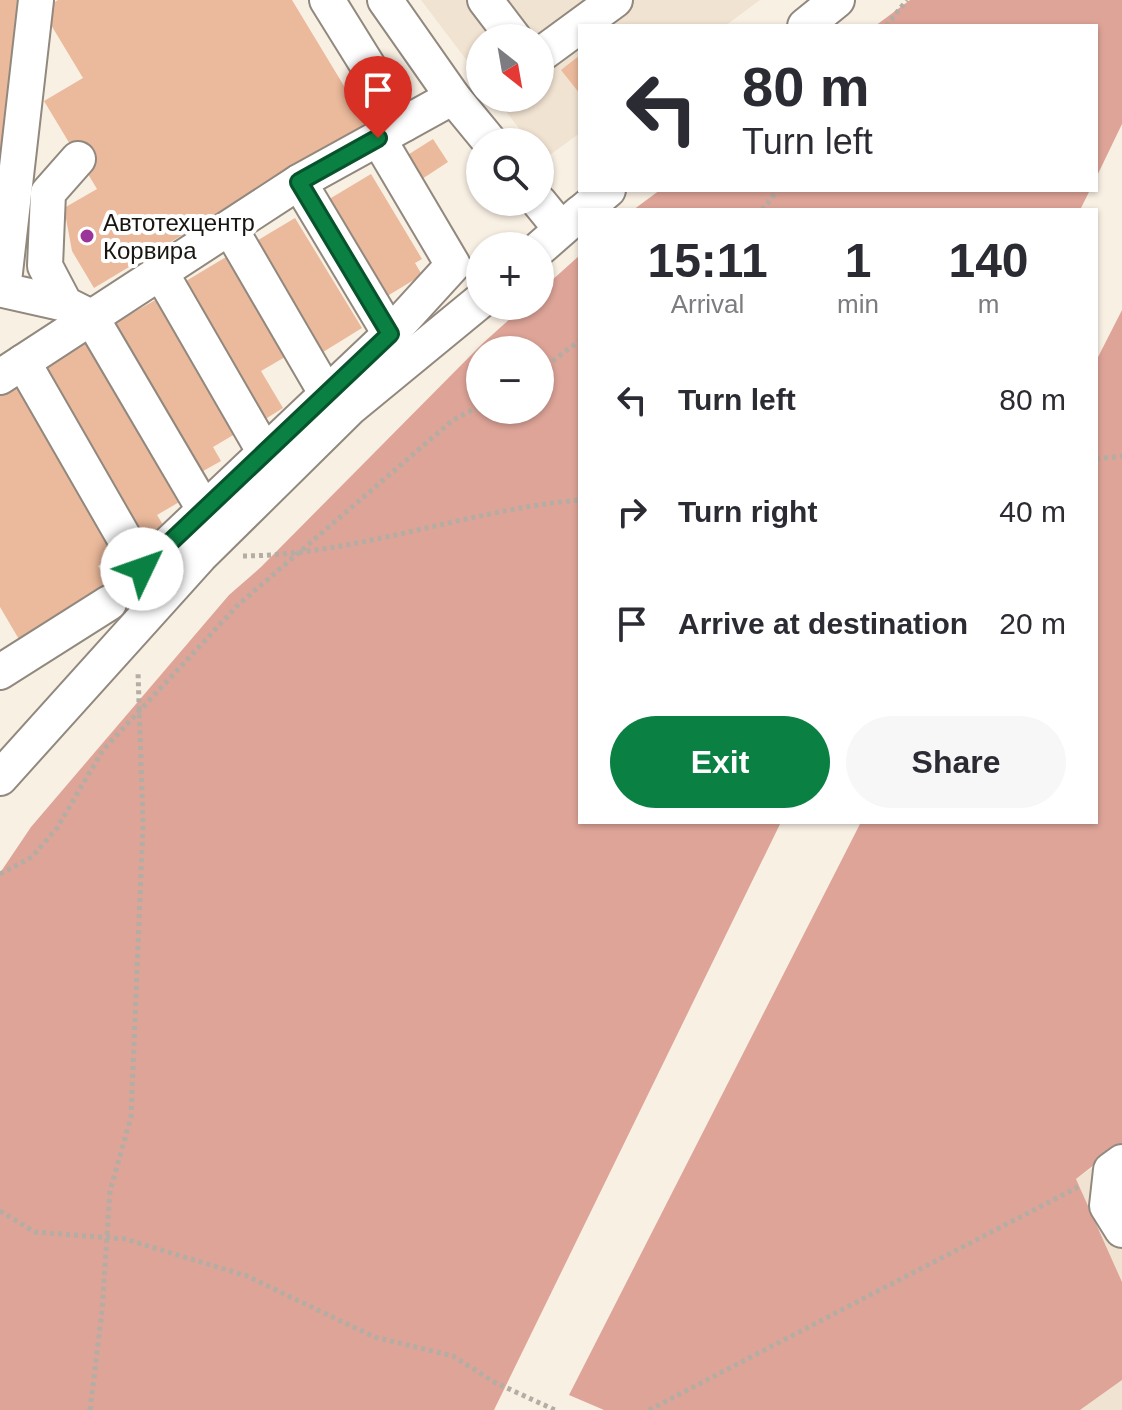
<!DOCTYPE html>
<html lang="en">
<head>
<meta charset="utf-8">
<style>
  :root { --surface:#fff; --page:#f7f7f7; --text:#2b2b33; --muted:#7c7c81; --accent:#0b8043 }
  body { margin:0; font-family:Helvetica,sans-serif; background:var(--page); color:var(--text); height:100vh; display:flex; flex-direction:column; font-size:30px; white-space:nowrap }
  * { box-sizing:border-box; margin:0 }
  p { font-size:26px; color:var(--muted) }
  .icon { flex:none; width:44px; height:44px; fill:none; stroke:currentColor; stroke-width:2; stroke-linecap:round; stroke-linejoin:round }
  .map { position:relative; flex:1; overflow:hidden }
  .details { position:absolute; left:578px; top:208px; width:520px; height:616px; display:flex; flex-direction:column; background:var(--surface); border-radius:0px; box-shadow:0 2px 6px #0004 }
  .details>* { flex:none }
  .hud { position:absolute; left:578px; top:24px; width:520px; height:168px; border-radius:0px; box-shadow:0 2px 6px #0004; background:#fff; color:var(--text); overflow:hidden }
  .needle { width:52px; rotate:149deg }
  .tools { position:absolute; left:466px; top:24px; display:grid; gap:16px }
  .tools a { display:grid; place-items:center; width:88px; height:88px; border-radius:50%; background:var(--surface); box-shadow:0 2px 6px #0004; font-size:40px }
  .pin { position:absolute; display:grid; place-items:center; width:68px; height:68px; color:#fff; margin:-82px -34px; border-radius:50% 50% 50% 0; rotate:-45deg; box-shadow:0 0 8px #0007 }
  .pin .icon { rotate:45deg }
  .me { position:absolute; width:88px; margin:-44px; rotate:48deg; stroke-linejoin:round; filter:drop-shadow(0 0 6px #0008) }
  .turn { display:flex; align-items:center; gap:28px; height:168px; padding:0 32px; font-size:36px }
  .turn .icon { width:104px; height:104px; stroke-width:2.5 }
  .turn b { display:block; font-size:56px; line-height:68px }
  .eta { display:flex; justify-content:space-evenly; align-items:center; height:136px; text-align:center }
  .eta b { font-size:48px; font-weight:700; line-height:56px }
  .action { display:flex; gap:16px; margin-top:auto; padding:16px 32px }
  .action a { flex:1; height:92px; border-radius:48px; background:var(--accent); color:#fff; font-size:32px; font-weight:700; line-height:92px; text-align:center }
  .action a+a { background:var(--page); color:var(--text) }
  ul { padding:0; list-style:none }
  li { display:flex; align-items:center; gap:24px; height:112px; padding:0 32px }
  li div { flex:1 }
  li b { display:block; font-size:30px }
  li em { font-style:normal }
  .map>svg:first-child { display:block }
  .built { fill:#f1e3d2 }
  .forest { fill:#dea498; fill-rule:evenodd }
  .building { fill:#ebb99b }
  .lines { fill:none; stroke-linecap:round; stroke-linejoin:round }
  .minor-casing { stroke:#91887e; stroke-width:38 }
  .path { stroke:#b4ada3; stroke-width:5; stroke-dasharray:4 4; stroke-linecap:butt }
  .minor { stroke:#fff; stroke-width:34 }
  .route-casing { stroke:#07532c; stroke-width:20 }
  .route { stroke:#0b8043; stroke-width:14 }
  .poi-dot { fill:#9c3599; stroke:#fff; stroke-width:3 }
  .labels { text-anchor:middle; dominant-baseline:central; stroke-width:8; stroke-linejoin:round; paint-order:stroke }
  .poi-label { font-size:24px; fill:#191612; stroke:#fff; text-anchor:start }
</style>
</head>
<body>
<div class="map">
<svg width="1122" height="1410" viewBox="0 0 1122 1410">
  <rect width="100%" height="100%" fill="#f9f0e4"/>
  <g class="built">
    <polygon points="421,0 760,0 725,26 580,26 580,133 543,160 540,142 529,142 496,98 540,98 540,38 480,38 480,78"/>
    <polygon points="1122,1147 1122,1282 1076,1179"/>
    <polygon points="1122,1380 1122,1410 1080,1410"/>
  </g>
  <g class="forest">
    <polygon points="910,0 1122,0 1122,124 1096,178 1096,26 875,26"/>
    <polygon points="660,190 1090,190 1080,210 633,210"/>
    <path d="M580,255V822H781L494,1410H0V873L31,827L229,595L261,567L482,344L524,306H540V291ZM480,350H540V410H480Z"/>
    <polygon points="1122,310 1122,1143 1076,1179 1122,1282 1122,1380 1080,1410 604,1410 569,1395 861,822 1096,822 1096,361"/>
  </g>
  <g class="building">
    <polygon points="0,0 22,0 2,150 0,150"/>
    <polygon points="58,0 292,0 367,124 94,288 72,251 64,208 97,189 44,101 83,78 42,10"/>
    <polygon points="580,55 580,94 561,70"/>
    <polygon points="433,139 448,162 422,179 406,156"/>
    <polygon points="371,174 422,259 415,263 422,275 379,301 321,204"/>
    <polygon points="295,218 362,328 315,357 248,246"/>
    <polygon points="226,257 285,357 261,371 283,408 259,423 181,284"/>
    <polygon points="157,299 235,434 213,447 221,461 196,475 110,326"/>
    <polygon points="89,341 181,501 157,515 165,528 140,542 42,367"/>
    <polygon points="21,381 120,552 98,566 111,588 20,641 0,607 0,393"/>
  </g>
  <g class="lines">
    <defs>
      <g id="minor">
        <polyline points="36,0 3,290 65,304"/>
        <polyline points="327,0 404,124"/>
        <polyline points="385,0 453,97 490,142"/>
        <polyline points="485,0 514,38"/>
        <polyline points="805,26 837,0"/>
        <polyline points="540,55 615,0"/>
        <polyline points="78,159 48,193 45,266 65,304 91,317 205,511"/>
        <polyline points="299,182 390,334"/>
        <polyline points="539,202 561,229"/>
        <polyline points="584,210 608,190"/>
        <polyline points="230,228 326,393"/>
        <polyline points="540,248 580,213"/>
        <polyline points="161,273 265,453"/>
        <polyline points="23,362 142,569 390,334 453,265 378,138"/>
        <polyline points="0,377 299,182 453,97"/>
        <polyline points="0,672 109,603"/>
        <polyline points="0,778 200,556 351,407 480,301"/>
        <polyline points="1122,1162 1111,1170 1107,1206 1122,1230"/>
      </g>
    </defs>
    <use href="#minor" class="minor-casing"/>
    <g class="path">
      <polyline points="886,26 907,0"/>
      <polyline points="762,210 778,190"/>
      <polyline points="540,371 580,340"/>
      <polyline points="1096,459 1122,456"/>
      <path d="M243,556C357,555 466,510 580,500"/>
      <polyline points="0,874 32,857 57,828 103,750 238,605 453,420 480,406"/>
      <polyline points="0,1211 35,1232 125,1239 247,1276 374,1337 453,1356 494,1382 555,1410"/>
      <polyline points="90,1410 102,1311 110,1191 131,1117 143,825 138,672"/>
      <polyline points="649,1410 1078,1187"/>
    </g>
    <use href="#minor" class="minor"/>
  </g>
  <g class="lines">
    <defs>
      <polyline id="route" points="142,569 390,334 299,182 378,138"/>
    </defs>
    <use href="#route" class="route-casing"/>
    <use href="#route" class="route"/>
  </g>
  <circle class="poi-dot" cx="87" cy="236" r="8"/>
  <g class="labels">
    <g class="poi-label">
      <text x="103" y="222">Автотехцентр<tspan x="103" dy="28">Корвира</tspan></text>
    </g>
  </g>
</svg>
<div class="tools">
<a><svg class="needle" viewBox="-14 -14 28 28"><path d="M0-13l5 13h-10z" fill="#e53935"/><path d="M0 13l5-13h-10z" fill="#7c7c81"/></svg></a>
<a><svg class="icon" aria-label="search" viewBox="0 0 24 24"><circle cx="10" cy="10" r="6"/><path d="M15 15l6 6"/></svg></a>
<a>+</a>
<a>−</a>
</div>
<div class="pin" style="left:378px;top:138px;background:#d93025"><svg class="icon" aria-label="arrive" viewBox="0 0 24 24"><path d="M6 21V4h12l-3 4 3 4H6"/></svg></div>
<svg class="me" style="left:142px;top:569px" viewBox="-20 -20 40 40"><circle r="19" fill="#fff"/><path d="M0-13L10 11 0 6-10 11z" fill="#0b8043"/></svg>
<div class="hud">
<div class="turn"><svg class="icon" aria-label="left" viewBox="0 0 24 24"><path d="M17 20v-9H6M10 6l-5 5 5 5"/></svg><div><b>80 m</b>Turn left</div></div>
</div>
<section class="details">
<div class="eta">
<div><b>15:11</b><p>Arrival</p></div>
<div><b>1</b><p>min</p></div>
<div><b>140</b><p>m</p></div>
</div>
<ul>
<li><svg class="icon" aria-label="left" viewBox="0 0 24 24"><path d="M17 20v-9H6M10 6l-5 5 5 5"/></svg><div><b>Turn left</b></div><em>80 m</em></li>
<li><svg class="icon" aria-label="right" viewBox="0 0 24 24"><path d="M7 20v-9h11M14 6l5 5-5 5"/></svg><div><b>Turn right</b></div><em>40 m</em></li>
<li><svg class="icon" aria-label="arrive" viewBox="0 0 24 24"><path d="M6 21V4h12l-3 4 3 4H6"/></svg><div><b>Arrive at destination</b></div><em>20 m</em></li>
</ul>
<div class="action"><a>Exit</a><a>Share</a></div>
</section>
</div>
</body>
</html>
